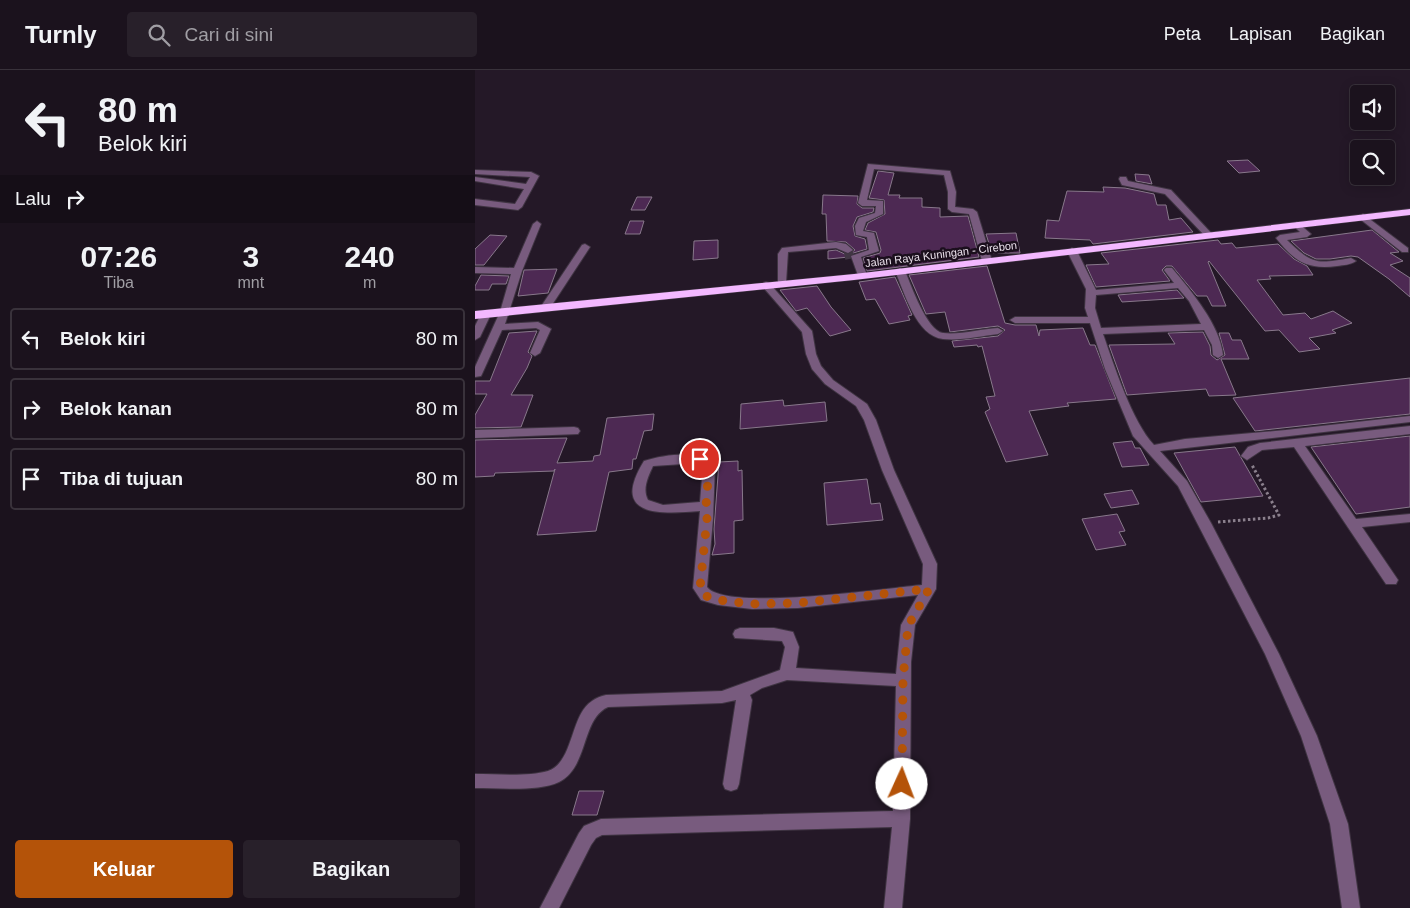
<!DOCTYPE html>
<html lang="id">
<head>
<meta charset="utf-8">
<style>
  :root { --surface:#1b121d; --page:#28202a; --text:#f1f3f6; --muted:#a09ea4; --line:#39323b; --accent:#b45309 }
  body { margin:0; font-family:Helvetica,sans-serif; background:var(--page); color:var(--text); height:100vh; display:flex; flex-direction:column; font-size:19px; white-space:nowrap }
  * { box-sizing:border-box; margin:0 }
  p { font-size:16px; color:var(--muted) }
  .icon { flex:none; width:28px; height:28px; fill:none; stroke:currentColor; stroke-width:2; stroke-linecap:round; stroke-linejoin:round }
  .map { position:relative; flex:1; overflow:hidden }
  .sheet { display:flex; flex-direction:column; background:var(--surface); width:475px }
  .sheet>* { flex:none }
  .top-card { background:#1b121d; color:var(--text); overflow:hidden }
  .controls { position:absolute; left:875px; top:15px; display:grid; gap:10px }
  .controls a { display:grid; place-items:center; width:45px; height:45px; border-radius:5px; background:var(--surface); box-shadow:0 2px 12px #0003,0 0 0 1px var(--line); font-size:25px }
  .pin { position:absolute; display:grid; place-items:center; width:42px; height:42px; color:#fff; margin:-21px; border:2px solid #fff; border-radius:50%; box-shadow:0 1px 5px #0007 }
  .me { position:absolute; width:55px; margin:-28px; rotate:2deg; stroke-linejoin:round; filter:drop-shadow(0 0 4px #0008) }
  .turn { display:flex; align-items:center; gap:18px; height:105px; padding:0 15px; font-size:22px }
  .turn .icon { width:65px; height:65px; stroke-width:2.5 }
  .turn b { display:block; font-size:35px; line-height:42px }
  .then { display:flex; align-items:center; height:48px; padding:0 15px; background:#0003; gap:10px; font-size:19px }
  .eta { display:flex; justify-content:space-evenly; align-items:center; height:85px; text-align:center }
  .eta b { font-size:30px; font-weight:700; line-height:35px }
  .cta { display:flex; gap:10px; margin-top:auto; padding:10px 15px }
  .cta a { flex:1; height:58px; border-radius:5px; background:var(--accent); color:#fff; font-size:20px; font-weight:700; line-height:58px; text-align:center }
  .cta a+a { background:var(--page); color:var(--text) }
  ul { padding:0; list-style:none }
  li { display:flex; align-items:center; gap:15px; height:62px; margin:0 10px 8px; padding:0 5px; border:2px solid var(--line); border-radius:5px }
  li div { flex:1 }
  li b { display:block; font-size:19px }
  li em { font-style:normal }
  header { display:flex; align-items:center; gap:30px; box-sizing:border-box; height:70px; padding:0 25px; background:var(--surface); border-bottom:1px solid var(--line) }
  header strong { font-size:24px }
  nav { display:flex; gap:28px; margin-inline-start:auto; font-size:18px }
  .search { width:350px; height:45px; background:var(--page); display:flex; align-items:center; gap:12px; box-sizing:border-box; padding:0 18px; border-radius:5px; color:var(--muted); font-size:19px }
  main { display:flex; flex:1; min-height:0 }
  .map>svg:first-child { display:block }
  .building { fill:#4d2953; stroke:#88788b }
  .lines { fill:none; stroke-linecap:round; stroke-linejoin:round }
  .minor-tunnel { stroke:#413644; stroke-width:9; stroke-dasharray:9 5; stroke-linecap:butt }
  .minor-casing { stroke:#3f3442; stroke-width:2 }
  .highway-casing { stroke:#3f3442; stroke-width:1 }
  .path { stroke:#8b808d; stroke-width:3; stroke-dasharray:2.5 2.5; stroke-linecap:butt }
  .minor { fill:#785b7e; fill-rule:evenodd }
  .highway { fill:#f3b8ff; fill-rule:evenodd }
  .route { stroke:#b45309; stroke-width:9; stroke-dasharray:0 16.2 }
  .labels { text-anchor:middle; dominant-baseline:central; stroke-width:5; stroke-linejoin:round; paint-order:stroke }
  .far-street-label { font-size:11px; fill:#e8dfe9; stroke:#1b0f1d }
</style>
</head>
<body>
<header>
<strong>Turnly</strong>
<div class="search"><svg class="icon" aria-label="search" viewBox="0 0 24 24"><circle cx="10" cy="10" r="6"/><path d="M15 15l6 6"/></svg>Cari di sini</div>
<nav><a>Peta</a><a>Lapisan</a><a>Bagikan</a></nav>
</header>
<main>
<section class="sheet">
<div class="top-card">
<div class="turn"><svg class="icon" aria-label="left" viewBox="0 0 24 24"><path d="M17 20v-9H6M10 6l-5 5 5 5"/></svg><div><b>80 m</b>Belok kiri</div></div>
<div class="then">Lalu<svg class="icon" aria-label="right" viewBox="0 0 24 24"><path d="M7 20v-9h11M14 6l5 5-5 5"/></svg></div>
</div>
<div class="eta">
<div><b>07:26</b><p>Tiba</p></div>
<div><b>3</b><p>mnt</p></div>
<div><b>240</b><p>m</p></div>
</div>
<ul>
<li><svg class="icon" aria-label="left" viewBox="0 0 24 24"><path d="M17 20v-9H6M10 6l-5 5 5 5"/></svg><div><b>Belok kiri</b></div><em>80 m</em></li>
<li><svg class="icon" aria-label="right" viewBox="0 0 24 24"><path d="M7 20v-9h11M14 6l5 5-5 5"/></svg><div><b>Belok kanan</b></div><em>80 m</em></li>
<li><svg class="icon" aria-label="arrive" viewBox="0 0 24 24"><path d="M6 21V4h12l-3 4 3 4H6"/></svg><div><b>Tiba di tujuan</b></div><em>80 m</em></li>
</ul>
<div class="cta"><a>Keluar</a><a>Bagikan</a></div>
</section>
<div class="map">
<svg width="935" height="838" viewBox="0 0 935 838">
  <rect width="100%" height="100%" fill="#241827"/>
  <g class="building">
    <polygon points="773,90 785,101 764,103 752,91"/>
    <polygon points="403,101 419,103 413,125 425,125 424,128 447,128 447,137 465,138 465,147 493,146 504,187 392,201 388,188 405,183 406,180 401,162 390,160 393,153 410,144 409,130 394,128"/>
    <polygon points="660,104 674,105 677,114 661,111"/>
    <polygon points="628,117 650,118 679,124 682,135 691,135 694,150 706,148 718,162 618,174 615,170 570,168 572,150 584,151 592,121 629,122"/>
    <polygon points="348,125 383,126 382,134 387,138 399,138 398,142 382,147 378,156 380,166 390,169 392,179 375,184 374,187 353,189 353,181 361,180 372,185 380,180 371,172 352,171 351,144 347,144"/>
    <polygon points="162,127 177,127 170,140 156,140"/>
    <polygon points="155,151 169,151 165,164 150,164"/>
    <polygon points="897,160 924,182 915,183 928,191 915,195 935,208 935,227 914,209 883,187 876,186 855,189 841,189 829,183 816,171"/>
    <polygon points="541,163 545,183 517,183 511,164"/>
    <polygon points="15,165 32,166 9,195 0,195 0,179"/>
    <polygon points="243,170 243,188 218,190 219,171"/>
    <polygon points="743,170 746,174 757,173 761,178 803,174 819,189 832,196 838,205 794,206 796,209 782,210 808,245 830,243 836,249 858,241 877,253 857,260 861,263 834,268 845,279 824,282 804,260 790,261 734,191 733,192 751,236 737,236 732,226 722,226 697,196 691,196 687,200 695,211 621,217 611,195 634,194 626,183"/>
    <polygon points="512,196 530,253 540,255 561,255 564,266 565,260 608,258 615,275 620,275 641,329 592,333 594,336 554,341 573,385 531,392 510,342 515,339 511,327 520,326 507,276 503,277 502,275 479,277 477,271 523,266 530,260 523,256 475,262 470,242 451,244 434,205"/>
    <polygon points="82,199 73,223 43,226 49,200"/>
    <polygon points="6,205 34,206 31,214 17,214 14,220 0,220 0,216"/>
    <polygon points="420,207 437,245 433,246 435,250 414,254 400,229 391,230 384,212"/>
    <polygon points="342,216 356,237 376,260 355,266 332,238 321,241 305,220"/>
    <polygon points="702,220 709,228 647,232 643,225"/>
    <polygon points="62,261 53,282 57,286 52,298 36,325 58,325 46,357 0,358 0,345 12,324 0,324 0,311 15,311 34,263"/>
    <polygon points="728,262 735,276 736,285 742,290 750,285 744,263 754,263 757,270 766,270 774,289 746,289 761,325 734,326 731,319 652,325 634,275 700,274 693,263"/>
    <polygon points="935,308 935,344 780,361 758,328"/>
    <polygon points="308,330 309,336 350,332 352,351 265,359 266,334"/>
    <polygon points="179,344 177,360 169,361 161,389 158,389 157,399 134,402 121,461 62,465 80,399 79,401 20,403 19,406 0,407 0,370 92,368 82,393 118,391 119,386 125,385 132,348"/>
    <polygon points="935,366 935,437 881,444 836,377"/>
    <polygon points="657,371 660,378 665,378 674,395 647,397 638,373"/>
    <polygon points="760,377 788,426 726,432 699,383"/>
    <polygon points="263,391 263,401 267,400 268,450 259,451 259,483 237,485 240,474 239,459 244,392"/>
    <polygon points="392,409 396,434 405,433 408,450 352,455 349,413"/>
    <polygon points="657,420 664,434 636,438 629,424"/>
    <polygon points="642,444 650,461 644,462 651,475 621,480 607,449"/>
    <polygon points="104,721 129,721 122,745 97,745"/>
  </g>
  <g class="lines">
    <polyline class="minor-tunnel" points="373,180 375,190"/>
    <defs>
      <g id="minor">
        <polygon points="393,94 475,101 481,122 480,137 498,139 502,142 517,191 515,193 509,193 507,191 494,144 477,142 473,139 473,122 469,105 399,99 392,130 408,131 408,144 391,152 388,161 399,163 404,181 386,187 392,206 390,208 384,208 376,186 394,180 392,167 381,165 380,156 384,148 400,143 401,136 387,136 383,133"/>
        <polygon points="0,100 56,102 64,106 47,137 43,140 0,135 0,129 40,134 49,119 0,111 0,107 51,114 55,107 0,104"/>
        <polygon points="645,107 651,107 653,111 696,120 738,165 734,168 731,167 690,124 647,115 644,109"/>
        <polygon points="888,144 933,178 933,182 927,182 885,149 884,147"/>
        <polygon points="62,151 66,154 47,201 30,254 63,252 76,259 65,283 60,286 55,283 65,260 61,258 27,260 7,304 6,306 0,307 0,297 25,242 36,204 0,203 0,197 39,198 58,154"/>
        <path d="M822,152L836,164L832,167L812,170C838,195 841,194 876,188L881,191C876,195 868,195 862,196C832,200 819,191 801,168L805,165L825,162L818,155Z"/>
        <polygon points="361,172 371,174 378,180 373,183 361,178 313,182 311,213 309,215 303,215 303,184 307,178"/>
        <polygon points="110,174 115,177 75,238 70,241 66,240 65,238 107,175"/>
        <path d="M597,178L602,181L621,220L699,213L689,200L691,198H697C716,221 745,255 748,285L743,288L738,285L737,275L729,260L628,264C639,295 657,352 679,375L710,369L811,360L935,346V352L685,381L712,411L736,453L804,584L842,666L873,754L885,838H867L855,754L826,666L790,584L703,416L658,366L630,299L615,253H540L535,250L540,247H613L610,238L611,219L592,181ZM703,218L714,231L726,254L626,258L620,238L621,225Z"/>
        <path d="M425,198L430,201C436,215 452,261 468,263C485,265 506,259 523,258L528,261L523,264C506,266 485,271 468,269C441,266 430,223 420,201Z"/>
        <path d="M291,212L294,213L337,261L341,284L346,296L358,310L392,334L401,350L419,400L462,494L461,519L440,555L436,592L435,749L427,838H409L417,757L127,765L121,768L116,775L84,838H65L104,763L109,756L126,749L418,741L421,616L312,610L287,618L275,625L277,630L264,714L262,719L256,721L250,719L248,714L261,630L247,633L133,637C106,649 114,697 84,712C63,722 24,718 0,718V704C21,704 53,707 73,701C99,692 95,645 117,631C121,628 126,626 131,625L247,621L305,600L310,577L307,571L260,568L258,564L260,560L265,558H299L318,562L324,577L321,598L421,604L426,555L443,525L323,538L277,539L243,535L226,530L218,518L225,441C186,444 134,448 169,391C188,385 217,381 236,389L240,396L238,449L232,517C251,542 412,518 447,515L448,494L407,400L389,350L381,336L350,314L337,299L331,284L327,262L288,217V213ZM223,393L228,396L225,432L188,435L173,430C167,419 173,407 178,396Z"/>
        <polygon points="11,241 16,244 5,267 0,270 0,256 7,242"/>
        <polygon points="935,356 935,364 830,376 881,449 935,444 935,452 887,457 923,510 921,514 911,514 819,377 787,380 772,390 766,386 773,377 785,373"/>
        <polygon points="99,357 103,358 105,361 103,364 0,368 0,360"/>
      </g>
      <polygon id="highway" points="935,139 935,145 379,210 0,249 0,241 379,204"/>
    </defs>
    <use href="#minor" class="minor-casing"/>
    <use href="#highway" class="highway-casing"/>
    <polyline class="path" points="743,452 793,448 804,445 777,395"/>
    <use href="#minor" class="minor"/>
    <use href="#highway" class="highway"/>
  </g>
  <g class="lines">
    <polyline class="route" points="225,389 232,392 234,396 231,436 232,449 225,518 231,526 243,530 277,534 323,533 454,519 433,556 428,610 427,714"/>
  </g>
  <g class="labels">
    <g class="far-street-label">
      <text transform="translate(466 184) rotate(-7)">Jalan Raya Kuningan - Cirebon</text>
    </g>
  </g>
</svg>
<div class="controls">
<a><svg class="icon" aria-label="sound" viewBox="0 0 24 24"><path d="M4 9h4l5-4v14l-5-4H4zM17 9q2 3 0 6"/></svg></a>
<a><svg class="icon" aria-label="search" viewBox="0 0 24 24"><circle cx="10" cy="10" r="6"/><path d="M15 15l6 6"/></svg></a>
</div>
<div class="pin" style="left:225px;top:389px;background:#d93025"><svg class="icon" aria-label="arrive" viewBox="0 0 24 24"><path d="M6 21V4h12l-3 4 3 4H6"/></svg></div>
<svg class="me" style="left:427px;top:714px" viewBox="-20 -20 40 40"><circle r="19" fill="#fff"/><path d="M0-13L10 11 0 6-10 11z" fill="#b45309"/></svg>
</div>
</main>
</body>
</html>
